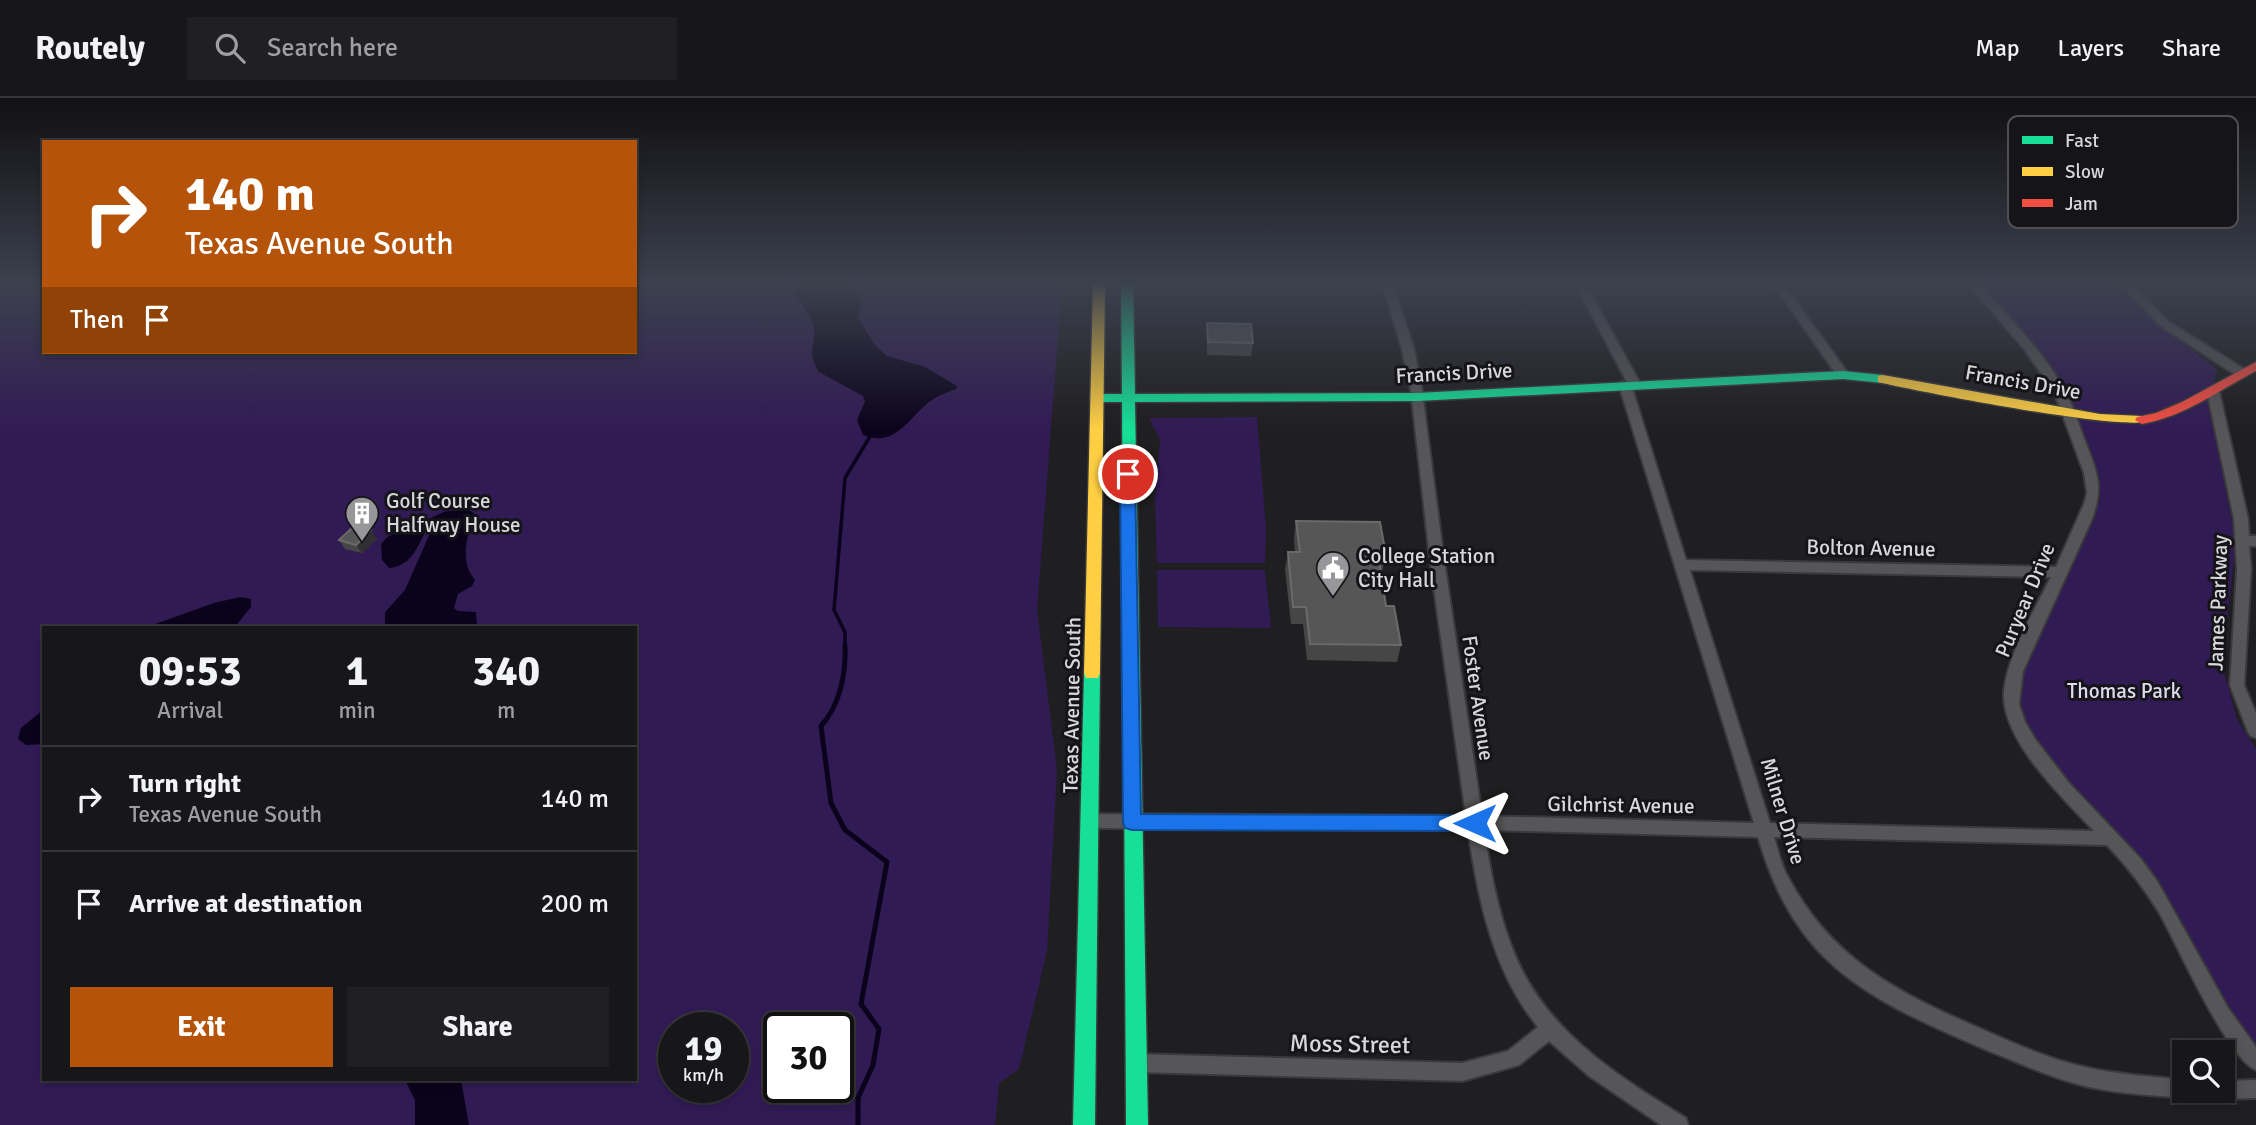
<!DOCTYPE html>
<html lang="en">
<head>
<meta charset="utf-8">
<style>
  :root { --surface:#171618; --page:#201f21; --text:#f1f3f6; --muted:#9e9fa2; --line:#363537; --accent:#b45309 }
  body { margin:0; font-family:Signika,sans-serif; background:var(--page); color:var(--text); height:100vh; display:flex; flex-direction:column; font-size:26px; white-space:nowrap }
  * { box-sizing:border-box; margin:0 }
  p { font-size:23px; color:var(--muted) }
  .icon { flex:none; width:38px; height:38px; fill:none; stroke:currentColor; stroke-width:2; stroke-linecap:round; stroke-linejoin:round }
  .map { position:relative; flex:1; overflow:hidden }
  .panel { position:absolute; left:42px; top:528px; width:595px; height:455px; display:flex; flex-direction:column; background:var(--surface); border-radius:0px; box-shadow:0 4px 10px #0003,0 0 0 2px var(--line) }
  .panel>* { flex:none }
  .top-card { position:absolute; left:42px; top:42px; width:595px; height:214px; border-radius:0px; box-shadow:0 4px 10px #0003,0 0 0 2px var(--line); background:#b45309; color:#fff; overflow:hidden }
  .tools { position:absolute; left:2172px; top:942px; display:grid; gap:14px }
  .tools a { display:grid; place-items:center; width:63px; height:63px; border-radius:0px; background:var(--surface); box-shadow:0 4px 10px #0003,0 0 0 2px var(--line); font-size:35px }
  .speed { position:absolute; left:658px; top:914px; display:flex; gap:14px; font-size:35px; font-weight:700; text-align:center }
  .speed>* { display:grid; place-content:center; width:91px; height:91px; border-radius:50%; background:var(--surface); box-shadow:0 4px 10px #0003,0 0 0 2px var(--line); line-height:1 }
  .speed small { font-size:18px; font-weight:400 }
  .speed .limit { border:4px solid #111; border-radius:10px; background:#fff; color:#111 }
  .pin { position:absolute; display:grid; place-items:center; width:60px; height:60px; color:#fff; margin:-30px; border:4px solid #fff; border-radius:50%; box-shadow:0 2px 7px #0007 }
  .me { position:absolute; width:77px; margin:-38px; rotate:270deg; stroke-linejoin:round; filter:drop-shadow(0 0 5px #0008) }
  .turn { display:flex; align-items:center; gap:24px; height:147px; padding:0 28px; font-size:32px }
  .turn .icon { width:91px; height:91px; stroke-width:2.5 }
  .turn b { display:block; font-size:49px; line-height:60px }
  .then { display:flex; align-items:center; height:66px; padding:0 28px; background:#0003; gap:14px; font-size:26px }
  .eta { display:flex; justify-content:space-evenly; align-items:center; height:119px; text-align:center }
  .eta b { font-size:42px; font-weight:800; line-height:49px }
  .cta { display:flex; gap:14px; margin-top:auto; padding:14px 28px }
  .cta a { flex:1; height:80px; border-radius:0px; background:var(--accent); color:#fff; font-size:28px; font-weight:800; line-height:80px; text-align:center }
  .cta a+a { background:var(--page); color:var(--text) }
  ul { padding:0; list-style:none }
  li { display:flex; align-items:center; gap:21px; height:105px; padding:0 28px; border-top:2px solid var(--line) }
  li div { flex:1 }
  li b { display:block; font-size:26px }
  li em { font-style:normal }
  header { display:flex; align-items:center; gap:42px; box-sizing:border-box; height:98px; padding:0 35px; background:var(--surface); border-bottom:2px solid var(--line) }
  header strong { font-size:33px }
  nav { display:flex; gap:38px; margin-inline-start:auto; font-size:24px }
  .search { width:490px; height:63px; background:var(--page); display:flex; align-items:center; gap:18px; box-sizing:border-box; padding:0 24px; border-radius:0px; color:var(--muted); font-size:26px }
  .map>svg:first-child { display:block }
  .green { fill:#311b55; fill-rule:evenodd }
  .water { fill:#0b031c }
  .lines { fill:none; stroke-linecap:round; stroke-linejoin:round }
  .stream-far1 { stroke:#0b031c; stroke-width:3.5 }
  .stream { stroke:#0b031c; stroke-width:5 }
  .street-casing { stroke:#3a393c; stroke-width:4 }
  .fast-casing { stroke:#3a393c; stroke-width:3 }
  .slow-casing { stroke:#3a393c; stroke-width:3 }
  .jam-casing { stroke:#3a393c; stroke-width:3 }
  .street { fill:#565557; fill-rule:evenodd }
  .fast { fill:#16e098; fill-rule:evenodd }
  .slow { fill:#ffcf43; fill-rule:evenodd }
  .jam { fill:#f24e42; fill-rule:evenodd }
  .wall { fill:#464647 }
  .shaded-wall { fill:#302f31 }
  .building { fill:#565657; stroke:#6a6a6b; stroke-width:2 }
  .route { fill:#1a73e8; stroke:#114b97; stroke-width:2 }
  .labels { text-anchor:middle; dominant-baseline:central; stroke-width:6; stroke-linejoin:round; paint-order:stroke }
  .street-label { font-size:21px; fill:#d8d7da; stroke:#151418 }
  .poi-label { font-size:21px; fill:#d8d7da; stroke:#151418; text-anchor:start }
  .park-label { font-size:21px; fill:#dfdaef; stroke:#151418 }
  .near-street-label { font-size:24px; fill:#d8d7da; stroke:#151418 }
  .key { fill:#151418; stroke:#504e52; stroke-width:2 }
  .key-label { font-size:19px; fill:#d8d7da }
</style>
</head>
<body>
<header>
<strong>Routely</strong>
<div class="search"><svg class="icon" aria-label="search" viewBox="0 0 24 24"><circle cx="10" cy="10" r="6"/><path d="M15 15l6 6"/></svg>Search here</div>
<nav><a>Map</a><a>Layers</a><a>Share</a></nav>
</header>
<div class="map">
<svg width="2256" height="1027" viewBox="0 0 2256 1027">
  <rect width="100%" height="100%" fill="#1f1e20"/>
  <g class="green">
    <path d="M0,187H44V254H635V187H1062L1037,512L1057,672L1047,853L1019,971L999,985L995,1027H0ZM44,530H635V982H44ZM674,929H733V989H674ZM779,929H838V989H779Z"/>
    <polygon points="1984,187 2123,187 2166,232 2217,271 2209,306 2236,444 2222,567 2237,621 2256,651 2256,954 2242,937 2130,756 2031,642 2011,598 2100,402 2099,377 2053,274"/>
    <polygon points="1257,319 1266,430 1265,465 1157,465 1155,403 1160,342 1149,320"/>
    <polygon points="1157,472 1265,472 1271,530 1158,529"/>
  </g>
  <g class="water">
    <path d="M800,187H853L862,207L857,219L875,247L887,258L925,269L957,288L956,291C949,294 941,296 935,300C909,316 898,351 863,337L857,322L865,303L863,298L819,274C806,254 816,248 814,230C813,219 800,205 795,195Z"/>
    <path d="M466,410L475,416C467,437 459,463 475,482L472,488L458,496L454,510L458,513L476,514L477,530H385V514L405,492L431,433L425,434C418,449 410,469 389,470L382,462L381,446L387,439L444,414Z"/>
    <polygon points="240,499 251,501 251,509 234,530 144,530 214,505"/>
    <polygon points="44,611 44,646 26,647 18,641 21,630"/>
    <polygon points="405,982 461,982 469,1027 415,1027 415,1002"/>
  </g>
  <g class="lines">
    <polyline class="stream-far1" points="845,549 845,534 834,512 845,380 872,335"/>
    <path class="stream" d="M845,548C846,576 840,607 821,628L831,705L845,732L887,764L861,906L879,931L873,967L858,1000V1027"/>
    <defs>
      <g id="street">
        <path d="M1383,187H1393L1414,251L1422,293L1444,462L1482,718L1754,725L1619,287L1621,284H1627L1576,187H1586L1641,287L1639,290H1632L1686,462L2056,469L2084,406L2087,395L2084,375L2055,296L2025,252L1969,187H1980C2011,222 2045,255 2067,297C2075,312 2079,328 2085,343C2097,374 2104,388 2092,421L2023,573L2019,606L2025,624L2035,641L2069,685L2140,760L2157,783L2228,910L2256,949V972C2227,960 2178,848 2160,816C2145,791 2127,768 2107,747L1774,739C1778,752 1781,767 1788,779C1831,861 1898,895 1979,930C2015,946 2051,962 2089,970C2120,977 2152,978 2184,982V992H2193L2191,998L2184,1000C2152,997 2120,996 2089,989C2054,981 2022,966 1989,953C1927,926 1858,899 1813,847C1785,814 1770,779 1758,739L1484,732C1490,771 1497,810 1511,847C1541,930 1614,976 1686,1020L1688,1027H1661L1589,978L1549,943L1519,967L1462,983L1135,974L1129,971L1126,965L1129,959L1135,956L1462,965L1508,953L1538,929C1493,874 1478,801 1468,732L1091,730L1085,728L1083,723L1085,718L1091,716L1466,718L1430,462L1411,293L1402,251ZM1690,472L2051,479C2035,511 2007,558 2004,594C2001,642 2063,700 2094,733L1770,725Z"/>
        <polygon points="1774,187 1784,187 1847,274 1847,280 1839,280"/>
        <polygon points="2121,187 2132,187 2169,224 2244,271 2244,277 2236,277 2161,228"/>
        <polygon points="2213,289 2219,293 2248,421 2249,438 2256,438 2256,448 2249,448 2251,471 2244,587 2256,615 2256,640 2251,638 2248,634 2230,587 2237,471 2234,421 2207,293"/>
        <polygon points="2256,982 2256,1000 2222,1001 2215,999 2213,992 2222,992 2222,983"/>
      </g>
      <g id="fast">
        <polygon points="1121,187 1133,187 1135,296 1417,295 1843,273 1883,277 1890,281 1883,285 1843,281 1417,303 1135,304 1148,1027 1126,1027 1122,304 1097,304 1090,300 1097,296 1122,296"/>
        <polygon points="1092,569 1098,570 1100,575 1095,1027 1073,1027 1084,575 1086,570"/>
      </g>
      <g id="slow">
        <polygon points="1093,187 1105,187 1100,575 1098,580 1086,580 1084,575"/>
        <path d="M1883,277L2100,316L2142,318L2149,322C2135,336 1911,292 1878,284V278Z"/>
      </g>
      <path id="jam" d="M2256,264V273C2217,293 2186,318 2142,326L2135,322L2137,319L2156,315L2182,304Z"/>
    </defs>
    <use href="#street" class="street-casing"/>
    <use href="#fast" class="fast-casing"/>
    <use href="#slow" class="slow-casing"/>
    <use href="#jam" class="jam-casing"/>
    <use href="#street" class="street"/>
    <use href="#fast" class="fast"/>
    <use href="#slow" class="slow"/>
    <use href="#jam" class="jam"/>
  </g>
  <g class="wall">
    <polygon points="1207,225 1253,245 1251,258 1207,257"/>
    <polygon points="1296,423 1386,457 1382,474 1381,474 1386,508 1401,547 1397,564 1307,562 1303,526 1291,526 1285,471 1288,454 1295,454 1294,440"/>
    <polygon points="377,441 362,455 345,451 339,442"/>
  </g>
  <polygon class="shaded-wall" points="371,432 377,441 362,455 356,447"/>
  <g class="building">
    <polygon points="1207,225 1251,226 1253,245 1208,244"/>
    <polygon points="1296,423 1380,424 1386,457 1378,457 1386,508 1394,508 1401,547 1310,546 1306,509 1293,509 1288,454 1300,454"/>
    <polygon points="354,428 371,432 356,447 339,442"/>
  </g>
  <linearGradient id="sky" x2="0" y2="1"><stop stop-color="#111012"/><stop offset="0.56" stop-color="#3c414e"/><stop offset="1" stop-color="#3c414e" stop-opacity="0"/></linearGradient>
  <rect width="2256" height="331" fill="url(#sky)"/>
  <polygon class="route" points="1128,371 1135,376 1141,716 1475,717 1482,720 1485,725 1482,731 1475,733 1132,732 1125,730 1123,724 1120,376"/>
  <defs>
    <symbol id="building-pin" viewBox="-11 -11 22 30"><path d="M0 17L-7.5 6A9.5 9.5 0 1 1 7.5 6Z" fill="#979699" stroke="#151418"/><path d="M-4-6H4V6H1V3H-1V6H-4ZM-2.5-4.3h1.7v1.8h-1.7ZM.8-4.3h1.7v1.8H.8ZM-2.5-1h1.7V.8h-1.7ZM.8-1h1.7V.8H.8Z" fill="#fff"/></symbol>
    <symbol id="civic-pin" viewBox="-11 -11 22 30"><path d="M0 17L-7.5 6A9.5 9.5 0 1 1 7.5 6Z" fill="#979699" stroke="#151418"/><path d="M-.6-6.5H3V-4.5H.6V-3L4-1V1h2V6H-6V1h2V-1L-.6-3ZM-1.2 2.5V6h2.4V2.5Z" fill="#fff"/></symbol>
  </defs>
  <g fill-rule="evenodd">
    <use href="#building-pin" x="343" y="396" width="38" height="52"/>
    <use href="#civic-pin" x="1314" y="451" width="38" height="52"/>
  </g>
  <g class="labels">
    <g class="street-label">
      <text transform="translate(1454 275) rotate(-3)">Francis Drive</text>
      <text transform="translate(2023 284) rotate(10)">Francis Drive</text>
      <text transform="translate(1871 450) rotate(1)">Bolton Avenue</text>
      <text transform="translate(2025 502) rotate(-67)">Puryear Drive</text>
      <text transform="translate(2218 505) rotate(-88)">James Parkway</text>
      <text transform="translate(1478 600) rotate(82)">Foster Avenue</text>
      <text transform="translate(1072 607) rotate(-89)">Texas Avenue South</text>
      <text transform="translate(1621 707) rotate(1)">Gilchrist Avenue</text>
      <text transform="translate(1783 713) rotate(73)">Milner Drive</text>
    </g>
    <g class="poi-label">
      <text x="386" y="403">Golf Course<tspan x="386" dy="24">Halfway House</tspan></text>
      <text x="1358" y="458">College Station<tspan x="1358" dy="24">City Hall</tspan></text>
    </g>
    <g class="park-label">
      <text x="2124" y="593">Thomas Park</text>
    </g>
    <g class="near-street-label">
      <text transform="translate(1350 946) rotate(1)">Moss Street</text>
    </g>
  </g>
  <rect x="2008" y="18" width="230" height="112" rx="10" class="key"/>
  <rect x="2022" y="38" width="31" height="8" fill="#16e098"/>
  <rect x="2022" y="69" width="31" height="9" fill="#ffcf43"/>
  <rect x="2022" y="101" width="31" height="8" fill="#f24e42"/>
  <g class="key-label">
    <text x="2065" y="49">Fast</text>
    <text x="2065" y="80">Slow</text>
    <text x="2065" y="112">Jam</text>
  </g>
</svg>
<div class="tools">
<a><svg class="icon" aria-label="search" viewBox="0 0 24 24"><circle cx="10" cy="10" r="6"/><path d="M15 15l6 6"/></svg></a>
</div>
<div class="speed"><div>19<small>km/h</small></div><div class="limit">30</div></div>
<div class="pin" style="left:1128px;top:376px;background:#d93025"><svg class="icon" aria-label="arrive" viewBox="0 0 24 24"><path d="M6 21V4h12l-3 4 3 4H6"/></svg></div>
<svg class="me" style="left:1475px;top:725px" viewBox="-20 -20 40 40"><path d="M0-17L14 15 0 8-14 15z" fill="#1a73e8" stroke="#fff" stroke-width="4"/></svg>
<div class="top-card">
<div class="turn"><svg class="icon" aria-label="right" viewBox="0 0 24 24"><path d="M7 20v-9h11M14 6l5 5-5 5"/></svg><div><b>140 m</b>Texas Avenue South</div></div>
<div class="then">Then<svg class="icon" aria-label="arrive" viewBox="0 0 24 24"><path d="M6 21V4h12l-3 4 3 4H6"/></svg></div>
</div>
<section class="panel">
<div class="eta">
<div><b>09:53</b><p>Arrival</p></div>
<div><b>1</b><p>min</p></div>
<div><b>340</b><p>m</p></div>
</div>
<ul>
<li><svg class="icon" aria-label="right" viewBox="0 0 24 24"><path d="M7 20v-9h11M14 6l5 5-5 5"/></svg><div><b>Turn right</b><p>Texas Avenue South</p></div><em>140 m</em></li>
<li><svg class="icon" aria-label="arrive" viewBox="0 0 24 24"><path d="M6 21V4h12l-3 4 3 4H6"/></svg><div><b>Arrive at destination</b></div><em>200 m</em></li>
</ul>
<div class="cta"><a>Exit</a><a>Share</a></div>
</section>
</div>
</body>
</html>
